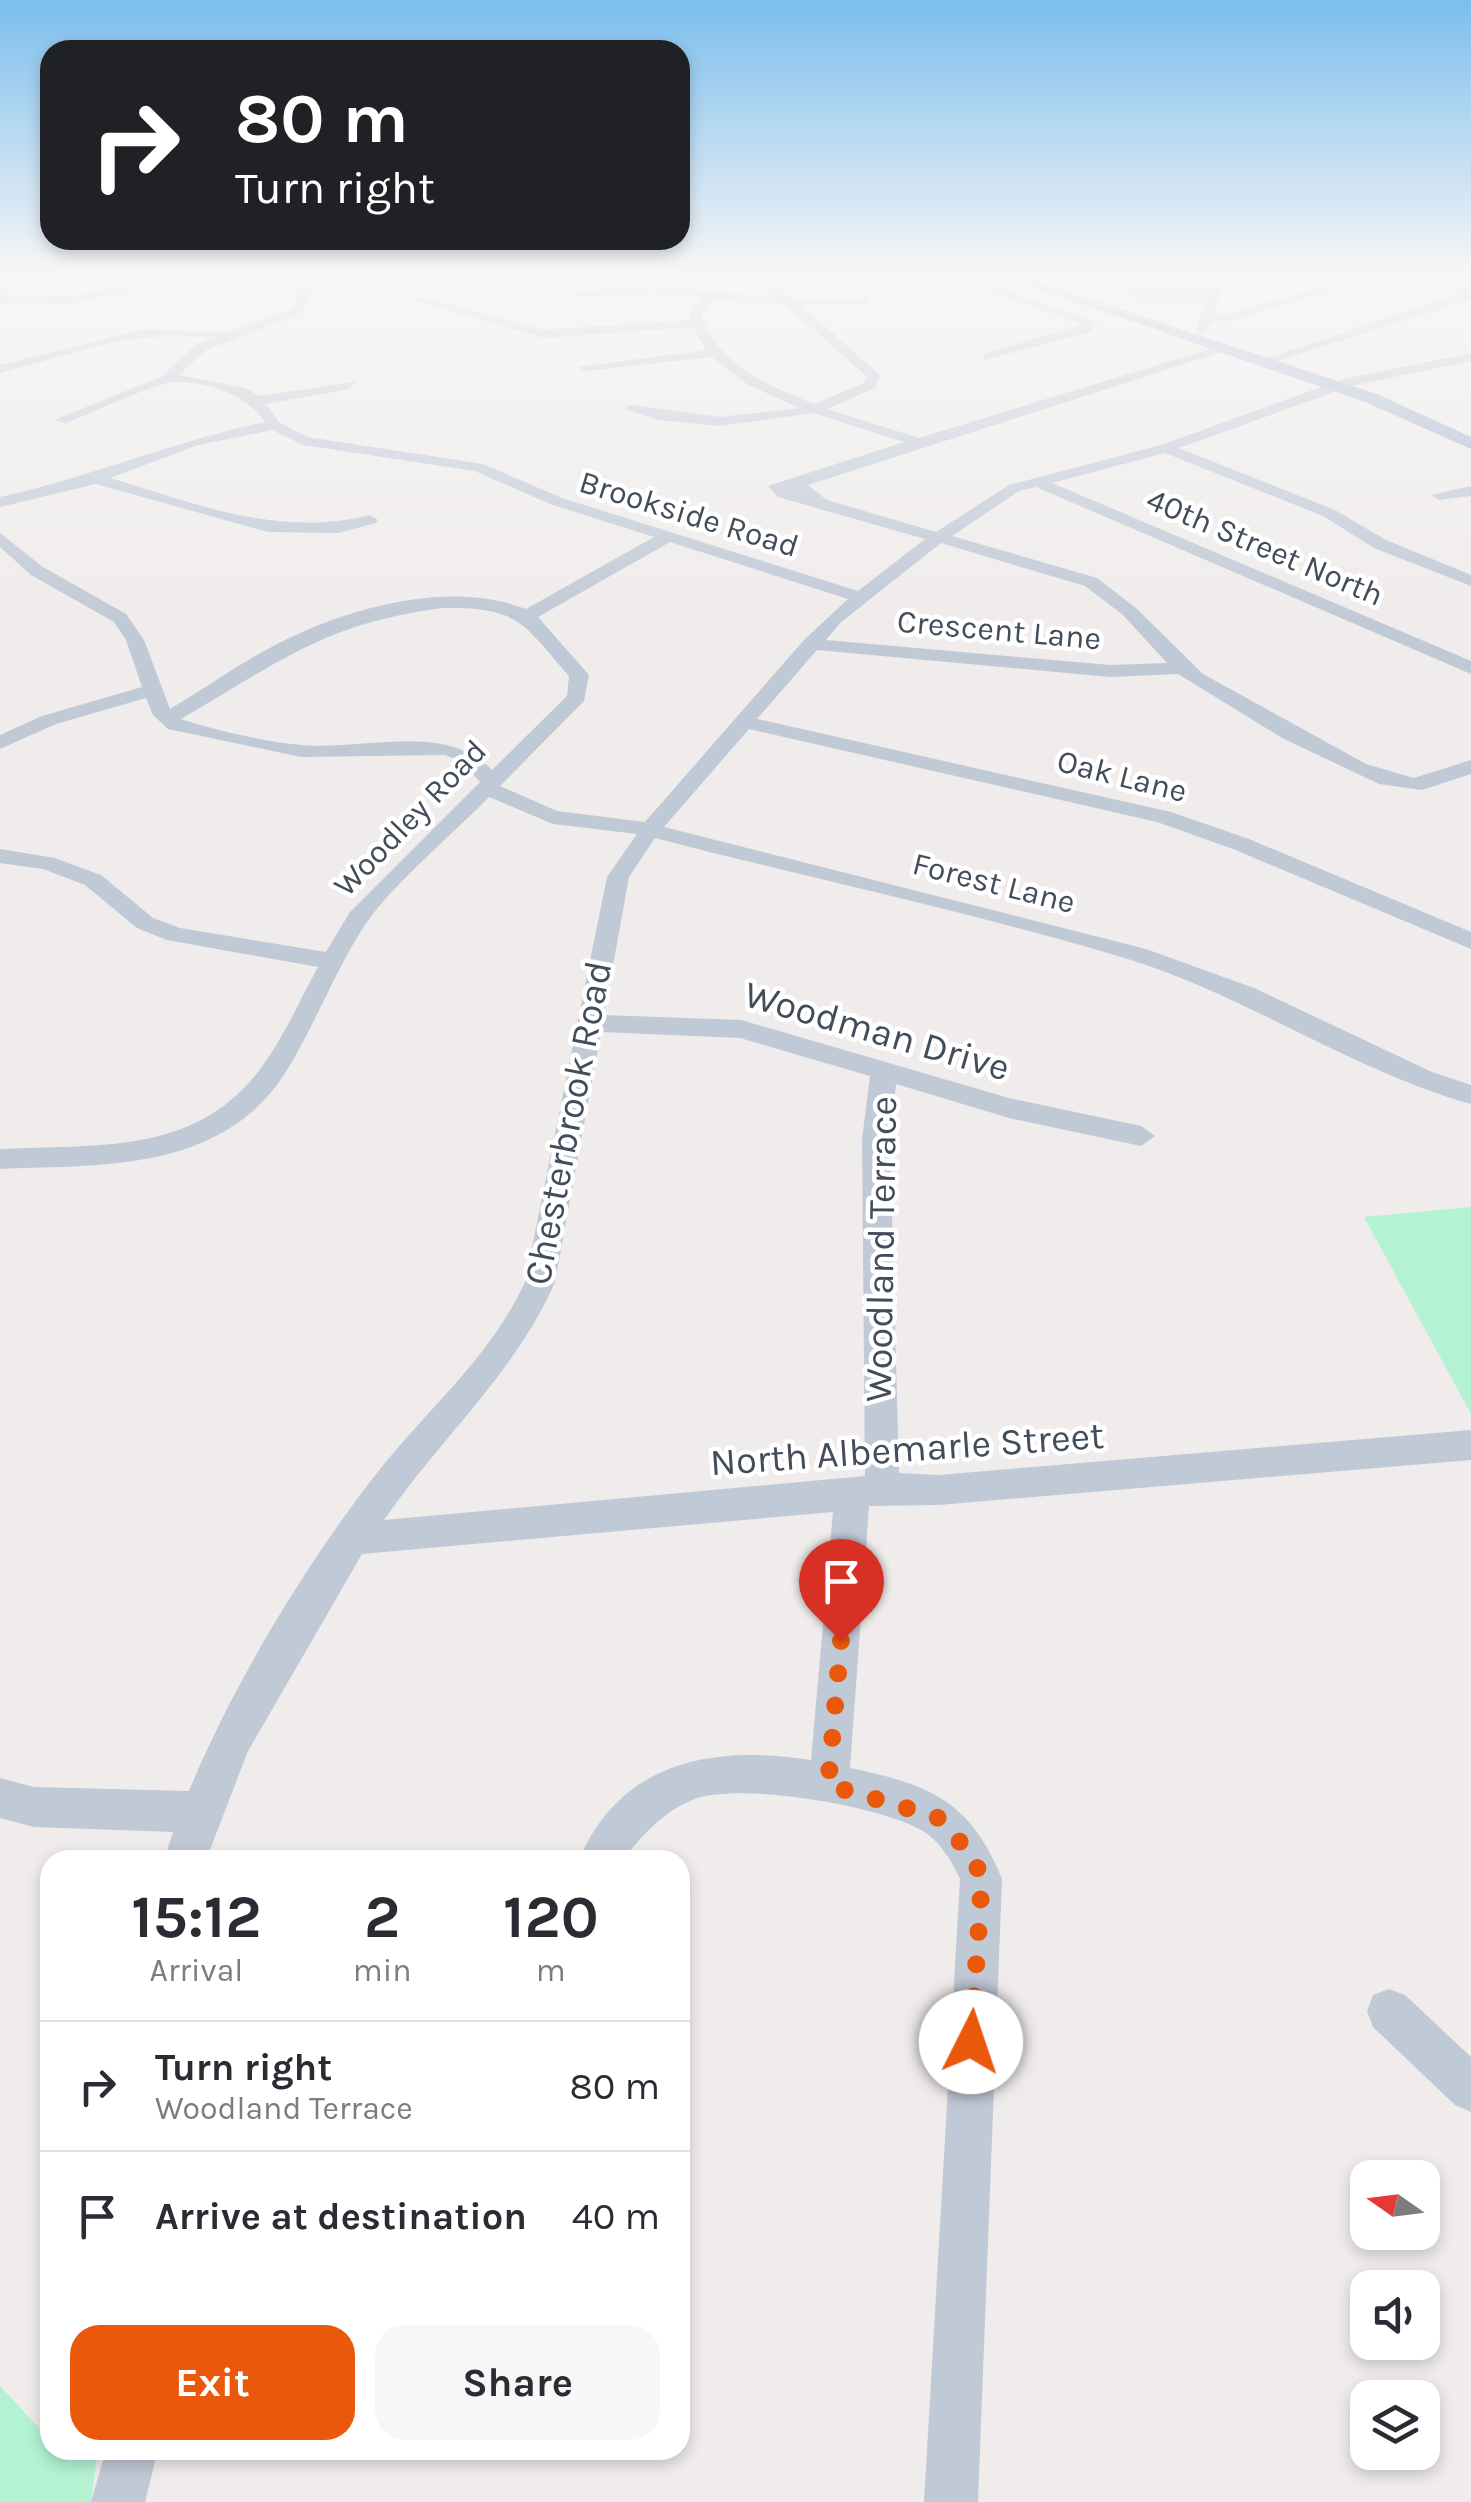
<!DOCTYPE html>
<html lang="en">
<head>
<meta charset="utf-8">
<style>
  :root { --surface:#fff; --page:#f7f7f7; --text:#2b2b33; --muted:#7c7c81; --line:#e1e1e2; --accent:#ea580c }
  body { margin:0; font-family:Karla,sans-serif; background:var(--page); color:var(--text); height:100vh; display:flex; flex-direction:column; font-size:38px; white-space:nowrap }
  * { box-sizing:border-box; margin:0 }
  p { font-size:32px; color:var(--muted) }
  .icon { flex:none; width:55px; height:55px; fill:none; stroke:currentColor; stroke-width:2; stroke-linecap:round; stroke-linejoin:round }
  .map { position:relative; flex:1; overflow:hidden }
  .side { position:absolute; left:40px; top:1850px; width:650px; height:610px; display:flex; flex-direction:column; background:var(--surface); border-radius:30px; box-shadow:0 5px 15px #0003 }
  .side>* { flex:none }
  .hud { position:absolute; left:40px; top:40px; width:650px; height:210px; border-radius:30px; box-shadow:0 5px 15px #0003; background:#202124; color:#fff; overflow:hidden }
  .needle { width:65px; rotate:284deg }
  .controls { position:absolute; left:1350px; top:2160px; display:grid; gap:20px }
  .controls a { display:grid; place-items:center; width:90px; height:90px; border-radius:20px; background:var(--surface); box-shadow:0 5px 15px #0003; font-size:50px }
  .pin { position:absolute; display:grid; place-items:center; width:85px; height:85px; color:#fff; margin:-102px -42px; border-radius:50% 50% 50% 0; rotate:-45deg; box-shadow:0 0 10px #0007 }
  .pin .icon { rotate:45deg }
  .me { position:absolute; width:110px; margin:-55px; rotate:4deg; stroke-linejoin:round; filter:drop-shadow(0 0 8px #0008) }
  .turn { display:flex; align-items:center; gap:35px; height:210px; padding:0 30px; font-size:45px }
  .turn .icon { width:130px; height:130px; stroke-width:2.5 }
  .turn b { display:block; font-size:70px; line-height:85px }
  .eta { display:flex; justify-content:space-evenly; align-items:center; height:170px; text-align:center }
  .eta b { font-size:60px; font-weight:700; line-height:70px }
  .action { display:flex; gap:20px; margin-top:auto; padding:20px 30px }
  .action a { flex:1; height:115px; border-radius:30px; background:var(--accent); color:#fff; font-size:40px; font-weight:700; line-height:115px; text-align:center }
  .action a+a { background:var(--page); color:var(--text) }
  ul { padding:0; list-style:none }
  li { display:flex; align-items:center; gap:30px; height:130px; padding:0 30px; border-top:2px solid var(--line) }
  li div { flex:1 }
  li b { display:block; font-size:38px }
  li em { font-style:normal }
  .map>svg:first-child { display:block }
  .green { fill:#b3f3d4 }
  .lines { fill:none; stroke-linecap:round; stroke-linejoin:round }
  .minor { fill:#c0c9d6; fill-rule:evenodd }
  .major { fill:#a7b6cf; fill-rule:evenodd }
  .route { stroke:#ea580c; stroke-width:18; stroke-dasharray:0 32.4 }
  .labels { text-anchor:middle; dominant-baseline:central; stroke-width:9; stroke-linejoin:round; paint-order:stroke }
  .far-street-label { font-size:32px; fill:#424c5b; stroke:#fff }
  .street-label { font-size:38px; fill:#424c5b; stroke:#fff }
</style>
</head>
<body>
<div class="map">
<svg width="1471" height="2502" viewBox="0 0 1471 2502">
  <rect width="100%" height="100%" fill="#efeceb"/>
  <g class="green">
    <path d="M817,273H980L985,275L982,280C945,283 847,290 817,273Z"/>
    <polygon points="1175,273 1204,273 1211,285 1203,306 1145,304 1101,286"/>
    <polygon points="1471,1207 1471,1414 1364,1217"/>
    <polygon points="0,2386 39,2428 50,2430 50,2450 98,2450 91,2502 0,2502"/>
  </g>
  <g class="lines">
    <g class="minor">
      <path d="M0,273L19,285L6,297L68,296L185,274L380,273L313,281L306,306L296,316L206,350L179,375L246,388L259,396L355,382L350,389L266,404L279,422L307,437L483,464L562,498L858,591L925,539L778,497L768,486L904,442L813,413L720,426L658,420L624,409L631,405L720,417L799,408L747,384L712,357L585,371L578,367L706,350L693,327L543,338L414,300L420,296L543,330L691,320L689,314L702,298L652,292L570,298L574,292L652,286L776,297L740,273H753L792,297L870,298L866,305H801L880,375L875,388L827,409L919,438L1220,346L1231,349L808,485L827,500L936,532L1009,485L1161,445L1343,379L1471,353V361L1351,386L1179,448L1335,510L1386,540L1471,575V586L1374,548L1323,516L1165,453L1052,483L1471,661V674L1036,487L1019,491L952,536L1097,578L1136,608L1203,674L1366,764L1414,778L1471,760V774L1422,790L1379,784L1282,738L1178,674L1110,677L817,650L757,719L1171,812L1249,839L1471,932V949L1233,849L1157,822L749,729L664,827L1146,949L1254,988L1432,1072L1471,1085V1104C1351,1070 1247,996 1128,959C973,912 812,879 655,838L629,877L604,1015L741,1020L1009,1098L1141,1126L1155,1136L1141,1146L1009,1118L896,1084L890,1140L899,1473L939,1475L1471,1430V1460L939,1505L869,1506L850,1768C929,1784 971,1801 1002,1879L978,2502H924L960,1879C952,1861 940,1842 923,1831C882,1806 737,1781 692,1800C663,1812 641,1836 623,1860H579C621,1760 715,1745 811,1760L833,1512L362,1554L248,1751L206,1860H164L173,1832L34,1827L0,1818V1778L34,1787L189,1791C234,1682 307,1562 380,1469C430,1407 491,1356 525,1282L607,877L637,834L553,824L489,797C455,832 393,884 367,922C336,968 316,1023 287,1070C224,1172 105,1165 0,1169V1149C102,1144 201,1156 266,1061C286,1032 301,998 318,967L167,940L137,928L85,885L43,869L0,863V849L55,858L101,875L153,918L180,928L326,952L350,912L480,782L461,761L445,755L301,757L168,729L153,715L146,698L56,724L0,749V735L42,716L142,687L126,640L114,622L31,575L0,547V533L43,567L126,614L144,640L170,709C203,690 234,667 268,649C339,610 447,578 526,609L654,537L550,504L475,471L303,445L272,430L198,445L110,478C197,504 279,538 370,515L378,520L376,523L338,533L268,532L96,484L0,507V497C91,477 174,441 265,422C246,395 211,382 176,382C156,382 90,414 66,423L54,420L161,377L196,344L214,338L171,335L113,342L0,373V365L142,330L229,332L288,310L294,305L301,281L185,280L68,304L0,305V291L6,285ZM714,300L786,305L866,376L864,383L814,404C766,385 718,364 701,314ZM670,542L848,599L804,640L645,822L557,811L500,786L584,701L589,675L538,617ZM941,543L1085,586L1123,615L1167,663L1110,665L826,640L840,623ZM442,608C519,607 522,622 569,676L567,696L492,770C444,721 364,751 301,745C262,741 217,731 181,719C278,663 325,623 442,608ZM601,1032L740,1038L870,1076L862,1140L865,1476L384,1520C440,1438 515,1374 555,1282Z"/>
      <polygon points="1017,273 1036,273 996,286 1098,323 1088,333 984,360 984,354 1083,324 987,290 983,283"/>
      <polygon points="1203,273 1215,273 1223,283 1214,314 1226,314 1370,273 1387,273 1231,321 1212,321 1202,336 1196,332 1211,283"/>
      <polygon points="1421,273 1450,276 1471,290 1471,299 1275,362 1264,359 1461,293"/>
      <polygon points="1471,486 1471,496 1439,500 1431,495"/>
      <polygon points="1389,1989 1405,1995 1471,2057 1471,2112 1455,2105 1373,2027 1367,2011 1373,1995"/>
      <polygon points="106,2450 158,2450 145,2502 91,2502"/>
    </g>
    <polygon class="major" points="991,273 1011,273 1377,394 1471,437 1471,449 1365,402"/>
  </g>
  <linearGradient id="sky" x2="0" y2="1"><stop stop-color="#7cbeee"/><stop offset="0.44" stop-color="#f8f6f6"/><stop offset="1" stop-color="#f8f6f6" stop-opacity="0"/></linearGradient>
  <rect width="1471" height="623" fill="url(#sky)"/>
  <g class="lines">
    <polyline class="route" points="841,1641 828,1785 937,1817 972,1855 982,1879 971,2042"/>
  </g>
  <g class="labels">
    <g class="far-street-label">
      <text transform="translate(689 514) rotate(17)">Brookside Road</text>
      <text transform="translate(1265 547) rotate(23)">40th Street North</text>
      <text transform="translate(999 630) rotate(5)">Crescent Lane</text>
      <text transform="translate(1122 776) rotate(14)">Oak Lane</text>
      <text transform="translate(410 818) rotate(-46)">Woodley Road</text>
      <text transform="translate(994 883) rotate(14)">Forest Lane</text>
    </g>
    <g class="street-label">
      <text transform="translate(877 1031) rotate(16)">Woodman Drive</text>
      <text transform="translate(568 1123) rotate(-79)">Chesterbrook Road</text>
      <text transform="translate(881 1249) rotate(-89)">Woodland Terrace</text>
      <text transform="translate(907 1449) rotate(-4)">North Albemarle Street</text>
    </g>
  </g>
</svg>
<div class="controls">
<a><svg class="needle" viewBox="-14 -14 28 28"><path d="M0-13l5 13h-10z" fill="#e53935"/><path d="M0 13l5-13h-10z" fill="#7c7c81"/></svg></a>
<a><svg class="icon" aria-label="sound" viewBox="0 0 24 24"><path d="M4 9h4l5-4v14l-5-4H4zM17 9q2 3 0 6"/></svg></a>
<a><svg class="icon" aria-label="layers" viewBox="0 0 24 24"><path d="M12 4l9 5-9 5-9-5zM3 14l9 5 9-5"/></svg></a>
</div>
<div class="pin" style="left:841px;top:1641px;background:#d93025"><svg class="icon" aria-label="arrive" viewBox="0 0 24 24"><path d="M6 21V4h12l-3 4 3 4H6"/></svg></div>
<svg class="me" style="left:971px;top:2042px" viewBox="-20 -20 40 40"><circle r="19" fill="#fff"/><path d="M0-13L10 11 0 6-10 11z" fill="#ea580c"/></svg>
<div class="hud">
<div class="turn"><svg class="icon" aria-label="right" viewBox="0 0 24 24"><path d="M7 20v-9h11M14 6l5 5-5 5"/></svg><div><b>80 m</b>Turn right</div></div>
</div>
<section class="side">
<div class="eta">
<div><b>15:12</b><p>Arrival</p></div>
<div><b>2</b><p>min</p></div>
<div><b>120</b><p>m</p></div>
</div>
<ul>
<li><svg class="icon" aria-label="right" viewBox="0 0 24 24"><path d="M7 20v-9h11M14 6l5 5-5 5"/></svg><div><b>Turn right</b><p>Woodland Terrace</p></div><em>80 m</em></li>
<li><svg class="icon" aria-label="arrive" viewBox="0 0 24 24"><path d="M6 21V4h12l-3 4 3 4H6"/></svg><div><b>Arrive at destination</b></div><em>40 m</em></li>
</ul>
<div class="action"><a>Exit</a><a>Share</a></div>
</section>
</div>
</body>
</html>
